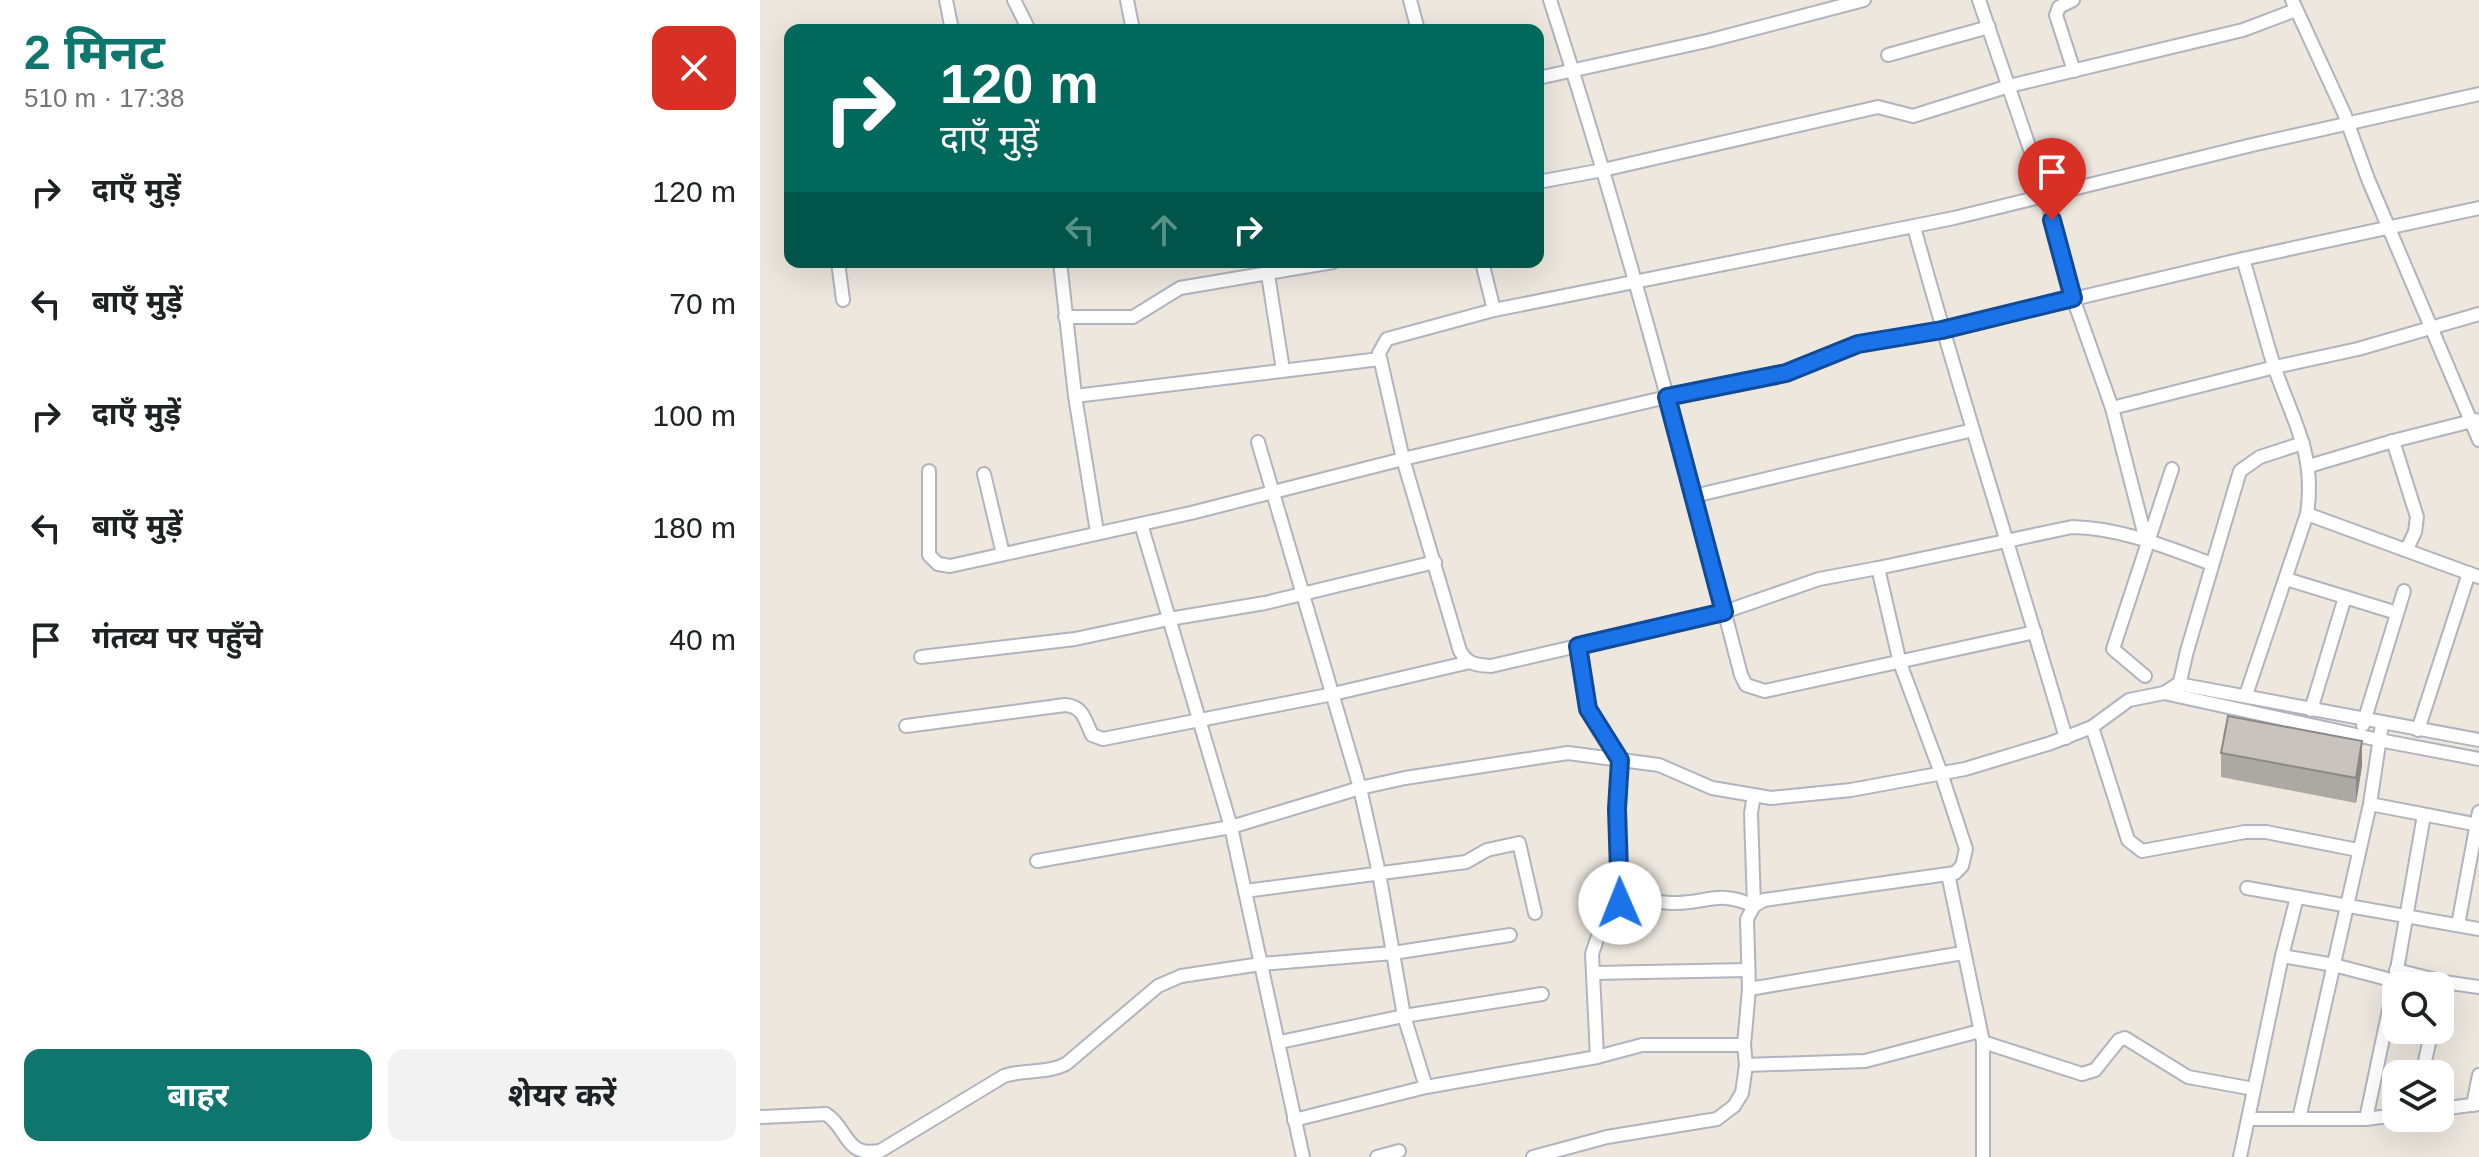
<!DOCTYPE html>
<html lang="hi">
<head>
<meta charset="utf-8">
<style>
  :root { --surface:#fff; --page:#f2f2f2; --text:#202124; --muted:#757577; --accent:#0f766e }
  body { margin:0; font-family:Helvetica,"Noto Sans Devanagari",sans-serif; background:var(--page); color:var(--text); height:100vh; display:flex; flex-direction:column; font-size:30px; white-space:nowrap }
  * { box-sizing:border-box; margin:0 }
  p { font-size:26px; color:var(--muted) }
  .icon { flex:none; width:44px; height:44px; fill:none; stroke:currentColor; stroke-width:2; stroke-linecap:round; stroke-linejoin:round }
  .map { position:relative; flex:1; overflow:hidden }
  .drawer { display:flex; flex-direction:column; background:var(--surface); width:760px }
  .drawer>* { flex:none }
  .hud { position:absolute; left:24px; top:24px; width:760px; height:244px; border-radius:16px; box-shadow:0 8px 32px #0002; background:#00695c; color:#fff; overflow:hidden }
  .fabs { position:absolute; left:1622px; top:972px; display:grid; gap:16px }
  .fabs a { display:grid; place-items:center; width:72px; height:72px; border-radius:16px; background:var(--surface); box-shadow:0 8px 32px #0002; font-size:40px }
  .pin { position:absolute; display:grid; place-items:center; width:68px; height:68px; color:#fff; margin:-82px -34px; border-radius:50% 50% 50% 0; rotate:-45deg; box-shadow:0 0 8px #0007 }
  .pin .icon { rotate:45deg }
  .me { position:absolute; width:88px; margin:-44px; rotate:359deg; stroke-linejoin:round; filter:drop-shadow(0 0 6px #0008) }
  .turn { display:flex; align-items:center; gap:28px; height:168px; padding:0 24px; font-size:36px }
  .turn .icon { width:104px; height:104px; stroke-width:2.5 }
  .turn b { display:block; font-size:56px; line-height:68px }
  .lanes { display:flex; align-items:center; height:76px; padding:0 24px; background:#0003; justify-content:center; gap:40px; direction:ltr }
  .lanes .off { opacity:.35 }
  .round { display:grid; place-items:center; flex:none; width:84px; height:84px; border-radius:16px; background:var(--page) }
  .summary { display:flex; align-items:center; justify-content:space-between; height:136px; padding:0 24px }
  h1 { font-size:48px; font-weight:700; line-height:60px; color:var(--accent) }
  .cta { display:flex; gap:16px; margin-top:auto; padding:16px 24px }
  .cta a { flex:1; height:92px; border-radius:16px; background:var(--accent); color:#fff; font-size:32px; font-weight:700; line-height:92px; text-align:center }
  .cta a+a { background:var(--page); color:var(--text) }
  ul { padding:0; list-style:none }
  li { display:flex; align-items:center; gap:24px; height:112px; padding:0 24px }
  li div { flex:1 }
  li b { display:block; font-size:30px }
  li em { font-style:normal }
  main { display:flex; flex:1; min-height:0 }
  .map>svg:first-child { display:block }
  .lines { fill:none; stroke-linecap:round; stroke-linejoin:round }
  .minor-casing { stroke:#b1b4be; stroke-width:16 }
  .minor { stroke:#fff; stroke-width:12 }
  .wall { fill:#aca8a3 }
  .shaded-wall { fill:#8c8885 }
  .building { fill:#c8c3be; stroke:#8c8885; stroke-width:2 }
  .route-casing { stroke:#114b97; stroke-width:20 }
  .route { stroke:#1a73e8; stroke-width:14 }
</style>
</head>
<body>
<main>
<section class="drawer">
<div class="summary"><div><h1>2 मिनट</h1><p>510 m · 17:38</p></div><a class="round" style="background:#d93025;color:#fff"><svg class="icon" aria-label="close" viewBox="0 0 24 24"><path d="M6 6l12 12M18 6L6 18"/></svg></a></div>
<ul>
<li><svg class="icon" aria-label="right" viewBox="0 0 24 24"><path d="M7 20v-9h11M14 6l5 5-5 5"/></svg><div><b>दाएँ मुड़ें</b></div><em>120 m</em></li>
<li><svg class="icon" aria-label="left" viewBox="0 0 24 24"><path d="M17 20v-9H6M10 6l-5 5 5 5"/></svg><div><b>बाएँ मुड़ें</b></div><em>70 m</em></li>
<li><svg class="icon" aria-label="right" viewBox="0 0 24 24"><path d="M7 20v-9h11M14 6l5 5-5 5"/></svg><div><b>दाएँ मुड़ें</b></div><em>100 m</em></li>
<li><svg class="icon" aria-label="left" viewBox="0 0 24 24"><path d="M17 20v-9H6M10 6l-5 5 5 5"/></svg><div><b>बाएँ मुड़ें</b></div><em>180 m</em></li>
<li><svg class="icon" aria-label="arrive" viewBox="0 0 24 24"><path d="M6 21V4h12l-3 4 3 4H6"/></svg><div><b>गंतव्य पर पहुँचे</b></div><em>40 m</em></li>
</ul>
<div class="cta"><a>बाहर</a><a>शेयर करें</a></div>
</section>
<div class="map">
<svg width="1719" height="1157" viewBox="0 0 1719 1157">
  <rect width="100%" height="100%" fill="#ede7de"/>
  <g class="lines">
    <defs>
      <g id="minor">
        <polyline points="186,0 192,30"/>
        <polyline points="254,0 269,30"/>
        <polyline points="367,0 373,30"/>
        <polyline points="650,0 658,30"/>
        <path d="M790,0C862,222 922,449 981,675L986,685L1005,691L1275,632"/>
        <polyline points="1219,0 1286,196 1313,298 1352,408 1386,540"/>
        <polyline points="1313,0 1299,7 1296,15 1314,71"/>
        <polyline points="1532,0 1584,113 1608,179 1719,440"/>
        <polyline points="1128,55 1229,27"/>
        <polyline points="778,78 947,41 1104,0"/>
        <polyline points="778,182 843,170 1118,107 1153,116 1249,86 1483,30 1536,10"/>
        <path d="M1154,227C1201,398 1256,567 1306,738"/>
        <path d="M1483,259C1494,295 1503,331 1514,366C1533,422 1556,453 1547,514L1486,695"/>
        <polyline points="78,262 83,300"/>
        <polyline points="300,262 315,396 620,359"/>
        <polyline points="506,262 523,370"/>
        <polyline points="722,262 734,310"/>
        <polyline points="305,317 373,317 420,288 573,262"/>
        <polyline points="315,396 337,532"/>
        <polyline points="1352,408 1515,367 1598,349 1719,314"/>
        <polyline points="1633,441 1657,517 1655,532 1647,549"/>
        <polyline points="498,442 600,788 619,873 644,1016 666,1087"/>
        <polyline points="1549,466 1633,441 1716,420"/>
        <polyline points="169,471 169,555 178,564 190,566 431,513 643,459 907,397 1026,373 1098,344 1182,330 1483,259 1719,208"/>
        <polyline points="224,474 243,554"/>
        <polyline points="934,496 1213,430"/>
        <polyline points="1547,514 1719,577"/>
        <polyline points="381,524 471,827 543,1157"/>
        <path d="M1118,568L1059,579L964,612L731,666C717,665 708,665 700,651L643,459L619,353L627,339L734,310L1194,218L1492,145L1719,94"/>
        <polyline points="1526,579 1637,613"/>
        <polyline points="818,646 828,709 860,760 857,809 860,903 854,918 838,936 832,954 837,1057"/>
        <polyline points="161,657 315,639 409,619 505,603 675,562"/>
        <polyline points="1385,676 1353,649 1412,469"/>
        <polyline points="1418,690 1427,651 1480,471 1500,457 1543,443"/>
        <polyline points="1404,693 1619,740 1719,759"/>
        <polyline points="1551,710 1585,597"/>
        <polyline points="1603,725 1644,591"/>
        <path d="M146,726L305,705C323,706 325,720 332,735L343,739L573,694L710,662"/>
        <polyline points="1332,727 1368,840 1382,851 1485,832 1506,832 1598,850"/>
        <polyline points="1658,730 1709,573"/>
        <polyline points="994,795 991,813 994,906"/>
        <polyline points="1610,804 1719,825"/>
        <polyline points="277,861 471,827 600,788 645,778 808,753 899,765 952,788 1011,798 1091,790 1205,769 1291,743 1332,727 1369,700 1404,693 1418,684 1719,740"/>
        <polyline points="1188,874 1223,1042 1223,1157"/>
        <polyline points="1487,888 1719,929"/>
        <polyline points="485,891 706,862 727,850 759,843 775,913"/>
        <path d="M860,903C883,898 891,902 912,903C947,904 958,889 994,906"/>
        <polyline points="1698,925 1719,812"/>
        <polyline points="1522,956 1574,965 1635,981"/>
        <polyline points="1636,970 1684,982 1719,987"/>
        <polyline points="833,973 988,970"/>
        <polyline points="989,989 1203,953"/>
        <polyline points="520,1042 644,1016 782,994"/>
        <polyline points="1223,1042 1322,1074 1335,1070 1359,1040 1365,1038 1428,1077 1494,1089"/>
        <polyline points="986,1065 1105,1061 1220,1031"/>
        <polyline points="1662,1074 1672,1030"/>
        <polyline points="1713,1105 1719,1075"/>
        <polyline points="1680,1109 1719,1104"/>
        <path d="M0,1117L66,1114C89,1129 84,1157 120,1151L244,1076C265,1069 286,1074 306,1064L398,986L421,976L501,964L633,953L750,935"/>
        <polyline points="1488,1119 1606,1119 1635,981 1664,815"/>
        <polyline points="1539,1119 1610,804 1622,724"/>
        <polyline points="1606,1119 1636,1115"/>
        <polyline points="534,1120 666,1087 837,1057 882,1045 984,1045"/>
        <polyline points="617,1157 639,1151"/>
        <path d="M773,1157L847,1137L957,1119L974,1106L982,1093L986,1065L984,1045L989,989L987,919L994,906L1004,900L1188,874L1195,873L1202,866L1206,849L1181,773L1140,663L1118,568L1312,527C1361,528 1406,547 1452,564"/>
        <polyline points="1480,1157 1522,956 1537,897"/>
      </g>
    </defs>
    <use href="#minor" class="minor-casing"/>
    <use href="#minor" class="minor"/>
  </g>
  <polygon class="wall" points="1461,753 1602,766 1596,803 1461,777"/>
  <polygon class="shaded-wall" points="1602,741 1602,766 1596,803 1596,778"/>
  <polygon class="building" points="1468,716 1602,741 1596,778 1461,753"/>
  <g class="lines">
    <defs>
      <polyline id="route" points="860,903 857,809 860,760 828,709 818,646 964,612 907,397 1026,373 1098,344 1182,330 1313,298 1292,220"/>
    </defs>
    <use href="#route" class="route-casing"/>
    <use href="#route" class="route"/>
  </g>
</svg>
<div class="fabs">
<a><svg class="icon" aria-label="search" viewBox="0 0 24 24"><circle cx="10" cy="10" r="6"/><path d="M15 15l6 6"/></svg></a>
<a><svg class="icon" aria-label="layers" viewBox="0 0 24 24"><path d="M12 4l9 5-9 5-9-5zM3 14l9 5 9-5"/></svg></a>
</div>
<div class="pin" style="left:1292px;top:220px;background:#d93025"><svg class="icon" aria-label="arrive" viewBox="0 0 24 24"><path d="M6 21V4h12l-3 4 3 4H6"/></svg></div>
<svg class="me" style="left:860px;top:903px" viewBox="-20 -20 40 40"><circle r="19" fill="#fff"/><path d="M0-13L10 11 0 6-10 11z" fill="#1a73e8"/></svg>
<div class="hud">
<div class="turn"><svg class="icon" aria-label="right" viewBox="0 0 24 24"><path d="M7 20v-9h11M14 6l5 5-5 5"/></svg><div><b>120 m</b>दाएँ मुड़ें</div></div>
<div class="lanes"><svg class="icon off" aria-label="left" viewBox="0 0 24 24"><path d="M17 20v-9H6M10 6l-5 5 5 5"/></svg><svg class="icon off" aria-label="ahead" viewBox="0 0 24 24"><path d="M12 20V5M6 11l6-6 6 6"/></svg><svg class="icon" aria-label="right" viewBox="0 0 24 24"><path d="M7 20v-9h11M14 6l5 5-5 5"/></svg></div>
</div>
</div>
</main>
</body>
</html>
